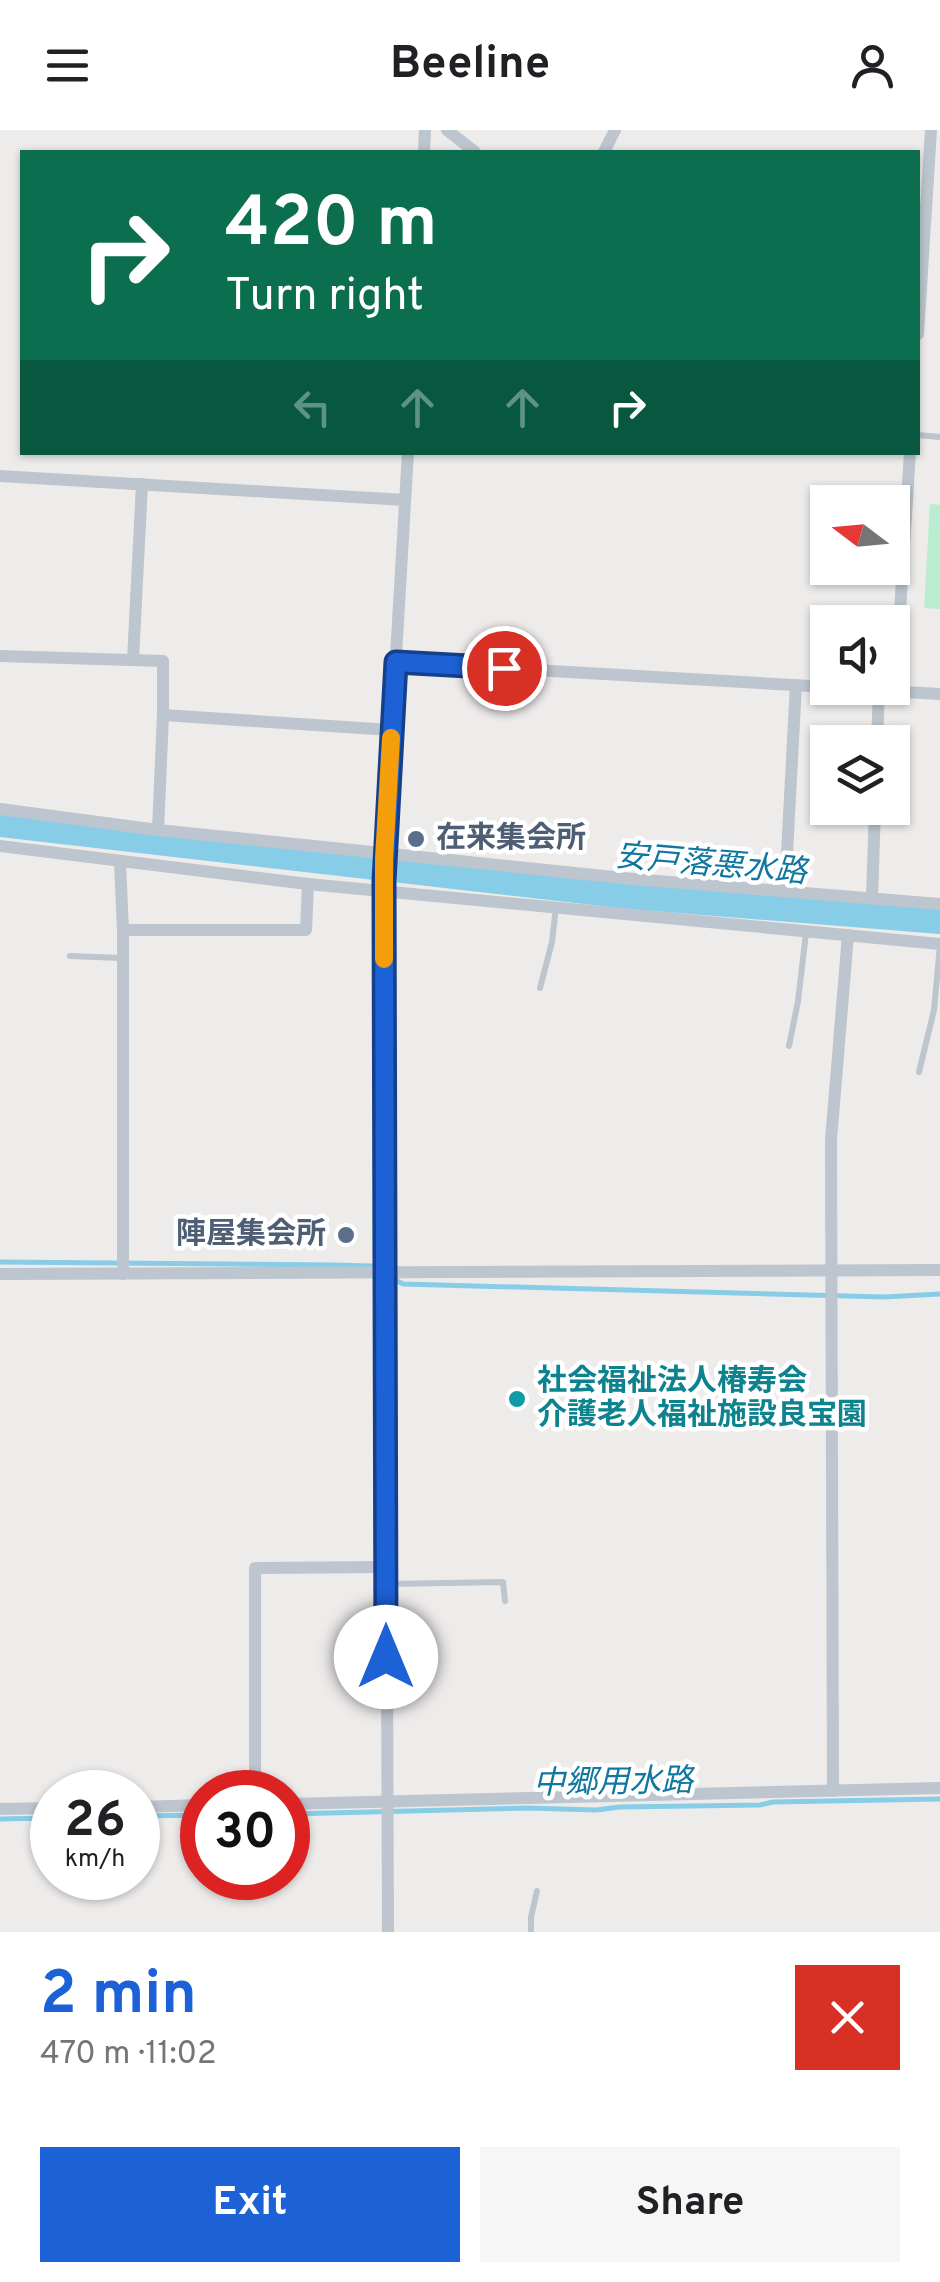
<!DOCTYPE html>
<html lang="en">
<head>
<meta charset="utf-8">
<style>
  :root { --surface:#fff; --page:#f6f6f6; --text:#202124; --muted:#757577; --accent:#1d61d6 }
  body { margin:0; font-family:Overpass,"Noto Sans JP",sans-serif; background:var(--page); color:var(--text); height:100vh; display:flex; flex-direction:column; font-size:38px; white-space:nowrap }
  * { box-sizing:border-box; margin:0 }
  p { font-size:32px; color:var(--muted) }
  .icon { flex:none; width:55px; height:55px; fill:none; stroke:currentColor; stroke-width:2; stroke-linecap:round; stroke-linejoin:round }
  .map { position:relative; height:1802px; overflow:hidden }
  .sheet { display:flex; flex-direction:column; background:var(--surface); flex:1 }
  .sheet>* { flex:none }
  .top-card { position:absolute; left:20px; top:20px; width:900px; height:305px; border-radius:0px; box-shadow:0 2px 8px #0004; background:#0b6e4f; color:#fff; overflow:hidden }
  .needle { width:65px; rotate:286deg }
  .fabs { position:absolute; left:810px; top:355px; display:grid; gap:20px }
  .fabs a { display:grid; place-items:center; width:100px; height:100px; border-radius:0px; background:var(--surface); box-shadow:0 2px 8px #0004; font-size:50px }
  .speed { position:absolute; left:30px; top:1640px; display:flex; gap:20px; font-size:50px; font-weight:700; text-align:center }
  .speed>* { display:grid; place-content:center; width:130px; height:130px; border-radius:50%; background:var(--surface); box-shadow:0 2px 8px #0004; line-height:1 }
  .speed small { font-size:25px; font-weight:400 }
  .speed .limit { border:15px solid #d22; background:#fff; color:#111 }
  .pin { position:absolute; display:grid; place-items:center; width:85px; height:85px; color:#fff; margin:-42px; border:5px solid #fff; border-radius:50%; box-shadow:0 2px 10px #0007 }
  .me { position:absolute; width:110px; margin:-55px; rotate:0deg; stroke-linejoin:round; filter:drop-shadow(0 0 8px #0008) }
  .turn { display:flex; align-items:center; gap:35px; height:210px; padding:0 40px; font-size:45px }
  .turn .icon { width:130px; height:130px; stroke-width:2.5 }
  .turn b { display:block; font-size:70px; line-height:85px }
  .lanes { display:flex; align-items:center; height:95px; padding:0 40px; background:#0003; justify-content:center; gap:50px; direction:ltr }
  .lanes .off { opacity:.35 }
  .round { display:grid; place-items:center; flex:none; width:105px; height:105px; border-radius:0px; background:var(--page) }
  .summary { display:flex; align-items:center; justify-content:space-between; height:170px; padding:0 40px }
  h1 { font-size:60px; font-weight:700; line-height:75px; color:var(--accent) }
  .button { display:flex; gap:20px; margin-top:auto; padding:20px 40px }
  .button a { flex:1; height:115px; border-radius:0px; background:var(--accent); color:#fff; font-size:40px; font-weight:700; line-height:115px; text-align:center }
  .button a+a { background:var(--page); color:var(--text) }
  header { display:flex; justify-content:space-between; align-items:center; height:130px; padding:0 40px; background:var(--surface); font-size:45px; font-weight:700 }
  .map>svg:first-child { display:block }
  .green { fill:#b9ecd1 }
  .lines { fill:none; stroke-linecap:round; stroke-linejoin:round }
  .stream { stroke:#87cde8; stroke-width:5 }
  .river { stroke:#87cde8; stroke-width:28 }
  .lane { stroke:#bdc5ce; stroke-width:6 }
  .street { stroke:#bdc5ce; stroke-width:12 }
  .route-casing { stroke:#133f8b; stroke-width:25 }
  .route { stroke:#1d61d6; stroke-width:18 }
  .slow { stroke:#f59e0b; stroke-width:18 }
  .service-dot { fill:#5c6f8a; stroke:#fff; stroke-width:4 }
  .culture-dot { fill:#0f9aa8; stroke:#fff; stroke-width:4 }
  .labels { text-anchor:middle; dominant-baseline:central; stroke-width:9; stroke-linejoin:round; paint-order:stroke }
  .service-label { font-size:30px; font-weight:bold; fill:#4e5e75; stroke:#fff; text-anchor:start }
  .culture-label { font-size:30px; font-weight:bold; fill:#0d838f; stroke:#fff; text-anchor:start }
  .water-label { font-size:32px; font-style:italic; fill:#1077a0; stroke:#fff }
</style>
</head>
<body>
<header><svg class="icon" aria-label="menu" viewBox="0 0 24 24"><path d="M4 6h16M4 12h16M4 18h16"/></svg>Beeline<svg class="icon" aria-label="person" viewBox="0 0 24 24"><circle cx="12" cy="8" r="4"/><path d="M4 21q1-7 8-7t8 7"/></svg></header>
<div class="map">
<svg width="940" height="1802" viewBox="0 0 940 1802">
  <rect width="100%" height="100%" fill="#eeebeb"/>
  <polygon class="green" points="930,374 940,375 940,479 924,478"/>
  <g class="lines">
    <g class="stream">
      <polyline points="0,1132 334,1135 372,1136 376,1139"/>
      <polyline points="390,1147 403,1154 884,1167 940,1164"/>
      <polyline points="288,1684 527,1678 596,1680 620,1677 760,1675 773,1672 940,1669"/>
      <polyline points="138,1686 202,1685"/>
      <polyline points="0,1689 52,1688"/>
    </g>
    <polyline class="river" points="0,693 629,765 940,790"/>
    <g class="lane">
      <polyline points="918,305 940,307"/>
      <polyline points="504,538 505,500"/>
      <polyline points="70,826 122,828"/>
      <polyline points="540,858 552,812 556,777"/>
      <polyline points="789,916 798,871 806,803"/>
      <polyline points="919,942 934,880 940,815"/>
      <polyline points="389,1454 503,1452 505,1471"/>
      <polyline points="531,1802 531,1787 537,1761"/>
    </g>
    <g class="street">
      <polyline points="447,0 475,22"/>
      <polyline points="424,22 425,0"/>
      <polyline points="604,22 615,0"/>
      <polyline points="918,204 931,0"/>
      <polyline points="0,346 405,370"/>
      <polyline points="0,526 163,531 163,585 158,700 633,749 940,774"/>
      <polyline points="133,530 142,354"/>
      <polyline points="395,532 828,557"/>
      <polyline points="833,558 940,564"/>
      <polyline points="895,561 910,322"/>
      <polyline points="163,585 391,600"/>
      <polyline points="877,612 879,560"/>
      <polyline points="0,679 158,700"/>
      <polyline points="0,716 308,754 940,814"/>
      <polyline points="120,732 123,800 123,1144"/>
      <polyline points="785,760 796,555"/>
      <polyline points="872,768 875,678"/>
      <polyline points="123,800 306,800 308,754"/>
      <polyline points="0,1144 940,1140"/>
      <polyline points="833,1661 831,1010 848,805"/>
      <polyline points="255,1662 255,1438 386,1437"/>
      <polyline points="288,1674 940,1658"/>
      <polyline points="138,1677 202,1675"/>
      <polyline points="0,1679 52,1678"/>
      <polyline points="388,1802 384,729 408,322"/>
    </g>
  </g>
  <g class="lines">
    <defs>
      <polyline id="route" points="386,1527 384,751 396,532 504,538"/>
    </defs>
    <use href="#route" class="route-casing"/>
    <use href="#route" class="route"/>
    <polyline class="slow" points="384,829 384,729 391,608"/>
  </g>
  <g class="service-dot">
    <circle cx="416" cy="709" r="10"/>
    <circle cx="346" cy="1105" r="10"/>
  </g>
  <circle class="culture-dot" cx="517" cy="1269" r="10"/>
  <g class="labels">
    <g class="service-label">
      <text x="436" y="709">在来集会所</text>
      <text x="326" y="1105" text-anchor="end">陣屋集会所</text>
    </g>
    <g class="culture-label">
      <text x="537" y="1252">社会福祉法人椿寿会<tspan x="537" dy="34">介護老人福祉施設良宝園</tspan></text>
    </g>
    <g class="water-label">
      <text transform="translate(711 736) rotate(5)">安戸落悪水路</text>
      <text transform="translate(613 1654) rotate(-1)">中郷用水路</text>
    </g>
  </g>
</svg>
<div class="fabs">
<a><svg class="needle" viewBox="-14 -14 28 28"><path d="M0-13l5 13h-10z" fill="#e53935"/><path d="M0 13l5-13h-10z" fill="#757577"/></svg></a>
<a><svg class="icon" aria-label="sound" viewBox="0 0 24 24"><path d="M4 9h4l5-4v14l-5-4H4zM17 9q2 3 0 6"/></svg></a>
<a><svg class="icon" aria-label="layers" viewBox="0 0 24 24"><path d="M12 4l9 5-9 5-9-5zM3 14l9 5 9-5"/></svg></a>
</div>
<div class="speed"><div>26<small>km/h</small></div><div class="limit">30</div></div>
<div class="pin" style="left:504px;top:538px;background:#d93025"><svg class="icon" aria-label="arrive" viewBox="0 0 24 24"><path d="M6 21V4h12l-3 4 3 4H6"/></svg></div>
<svg class="me" style="left:386px;top:1527px" viewBox="-20 -20 40 40"><circle r="19" fill="#fff"/><path d="M0-13L10 11 0 6-10 11z" fill="#1d61d6"/></svg>
<div class="top-card">
<div class="turn"><svg class="icon" aria-label="right" viewBox="0 0 24 24"><path d="M7 20v-9h11M14 6l5 5-5 5"/></svg><div><b>420 m</b>Turn right</div></div>
<div class="lanes"><svg class="icon off" aria-label="left" viewBox="0 0 24 24"><path d="M17 20v-9H6M10 6l-5 5 5 5"/></svg><svg class="icon off" aria-label="ahead" viewBox="0 0 24 24"><path d="M12 20V5M6 11l6-6 6 6"/></svg><svg class="icon off" aria-label="ahead" viewBox="0 0 24 24"><path d="M12 20V5M6 11l6-6 6 6"/></svg><svg class="icon" aria-label="right" viewBox="0 0 24 24"><path d="M7 20v-9h11M14 6l5 5-5 5"/></svg></div>
</div>
</div>
<section class="sheet">
<div class="summary"><div><h1>2 min</h1><p>470 m · 11:02</p></div><a class="round" style="background:#d93025;color:#fff"><svg class="icon" aria-label="close" viewBox="0 0 24 24"><path d="M6 6l12 12M18 6L6 18"/></svg></a></div>
<div class="button"><a>Exit</a><a>Share</a></div>
</section>
</body>
</html>
